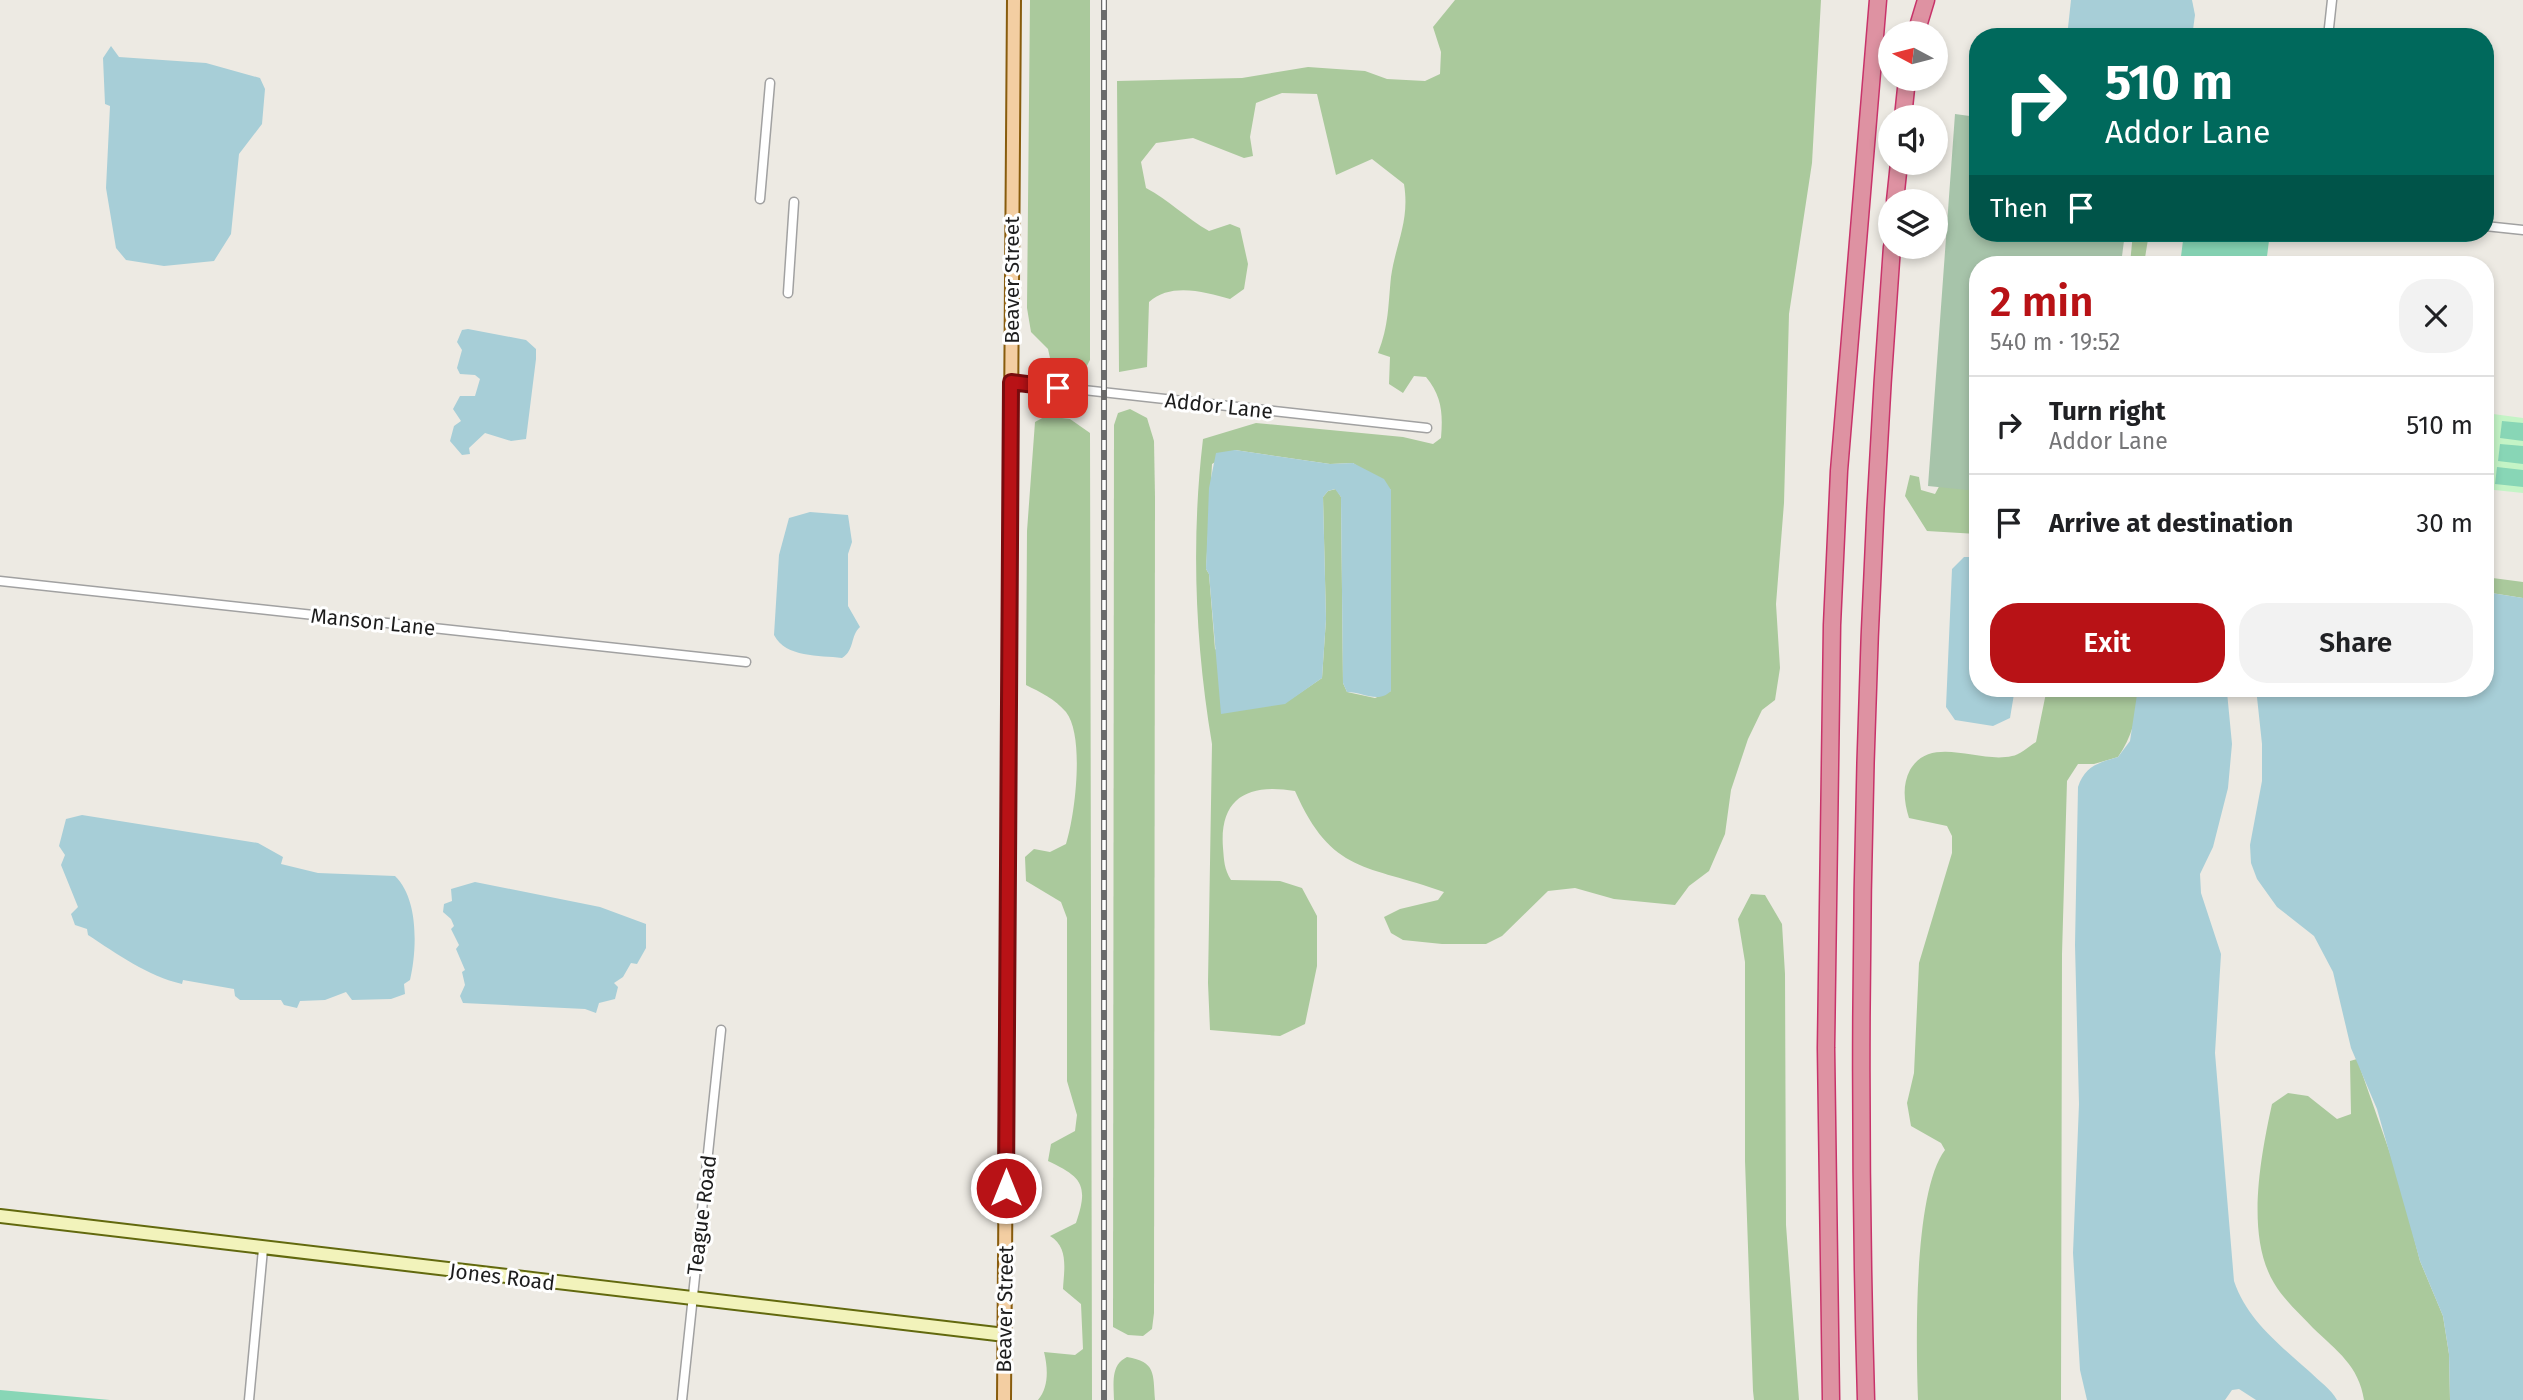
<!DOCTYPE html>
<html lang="en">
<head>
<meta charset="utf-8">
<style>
  :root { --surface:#fff; --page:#f2f2f2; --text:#202124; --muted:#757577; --line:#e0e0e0; --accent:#b81216 }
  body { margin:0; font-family:"Fira Sans",sans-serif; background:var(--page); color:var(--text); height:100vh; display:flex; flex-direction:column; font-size:26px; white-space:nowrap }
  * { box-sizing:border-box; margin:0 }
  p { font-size:23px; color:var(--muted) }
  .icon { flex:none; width:38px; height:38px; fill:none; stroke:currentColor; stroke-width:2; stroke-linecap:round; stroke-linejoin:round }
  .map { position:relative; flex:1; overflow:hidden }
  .details { position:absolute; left:1969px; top:256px; width:525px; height:441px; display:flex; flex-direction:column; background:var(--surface); border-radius:28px; box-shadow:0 4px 10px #0003 }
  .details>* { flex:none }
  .guide { position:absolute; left:1969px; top:28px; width:525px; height:214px; border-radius:28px; box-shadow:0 4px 10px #0003; background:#00695c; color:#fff; overflow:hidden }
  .needle { width:46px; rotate:277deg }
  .buttons { position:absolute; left:1878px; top:21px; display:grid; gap:14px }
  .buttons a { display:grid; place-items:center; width:70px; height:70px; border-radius:50%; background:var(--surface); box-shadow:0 4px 10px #0003; font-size:35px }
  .pin { position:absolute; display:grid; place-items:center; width:60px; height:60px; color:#fff; margin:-30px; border-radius:14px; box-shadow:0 4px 10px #0006 }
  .me { position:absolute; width:77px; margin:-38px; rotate:0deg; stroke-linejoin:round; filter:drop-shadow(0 0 5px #0008) }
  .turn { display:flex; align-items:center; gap:24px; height:147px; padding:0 21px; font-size:32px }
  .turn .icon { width:91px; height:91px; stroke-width:2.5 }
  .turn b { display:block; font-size:49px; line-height:60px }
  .then { display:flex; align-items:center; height:66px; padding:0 21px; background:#0003; gap:14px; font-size:26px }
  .round { display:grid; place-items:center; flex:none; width:74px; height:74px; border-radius:28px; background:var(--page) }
  .overview { display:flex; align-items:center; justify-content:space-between; height:119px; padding:0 21px }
  h1 { font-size:42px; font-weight:600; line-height:52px; color:var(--accent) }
  .primary-button { display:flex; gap:14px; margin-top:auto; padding:14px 21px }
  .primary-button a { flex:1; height:80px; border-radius:28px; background:var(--accent); color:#fff; font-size:28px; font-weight:600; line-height:80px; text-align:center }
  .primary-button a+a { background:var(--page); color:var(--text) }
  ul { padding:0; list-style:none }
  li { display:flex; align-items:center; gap:21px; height:98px; padding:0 21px; border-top:2px solid var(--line) }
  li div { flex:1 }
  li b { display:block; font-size:26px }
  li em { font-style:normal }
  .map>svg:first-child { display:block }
  .forest { fill:#aac99c; fill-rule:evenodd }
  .cemetery { fill:#a7c4aa }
  .park { fill:#c4f4c6 }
  .pitch { fill:#88d6b6 }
  .water { fill:#a7ced7 }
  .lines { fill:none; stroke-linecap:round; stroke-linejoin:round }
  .street-casing { stroke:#a1a1a1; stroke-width:11 }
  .secondary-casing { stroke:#62690e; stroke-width:16 }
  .primary-casing { stroke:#885c0d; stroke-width:16 }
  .highway-casing { stroke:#c8336a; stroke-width:19 }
  .street { stroke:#fff; stroke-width:8 }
  .secondary { stroke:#f2f3bb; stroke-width:12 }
  .primary { stroke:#f3cea2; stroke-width:12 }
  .highway { stroke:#de92a2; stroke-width:16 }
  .rail-casing { stroke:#6b6b6b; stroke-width:6 }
  .rail { stroke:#fff; stroke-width:3.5; stroke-dasharray:10; stroke-linecap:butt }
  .route-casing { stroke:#780c0e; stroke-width:18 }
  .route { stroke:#b81216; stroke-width:12 }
  .labels { text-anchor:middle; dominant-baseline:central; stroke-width:6; stroke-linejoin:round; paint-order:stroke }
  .street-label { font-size:21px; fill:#1d1d1d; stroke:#fff }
</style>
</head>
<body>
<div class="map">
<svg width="2523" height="1400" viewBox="0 0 2523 1400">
  <rect width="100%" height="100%" fill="#edeae3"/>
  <g class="forest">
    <polygon points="1030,0 1090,0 1090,360 1081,377 1065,378 1052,367 1048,349 1031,332 1027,308"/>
    <path d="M1455,0H1821L1812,163L1789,314L1784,503L1776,604L1780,668L1775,700L1762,710L1748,739L1731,790L1725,834L1709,871L1689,886L1675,905L1614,899L1575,888L1548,891L1502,936L1486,944H1442L1403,940L1391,933L1384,917L1400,909L1438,900L1444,892C1367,864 1332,875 1295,791C1249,783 1219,797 1223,848C1224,860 1224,869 1231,880L1280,881L1302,888L1317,916V966L1305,1024L1280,1036L1210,1030L1208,983L1212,744C1195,643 1191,540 1203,439L1256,423L1403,437L1433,444L1441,438C1443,414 1442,396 1426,377L1414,376L1403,393L1389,384L1390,357L1378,353C1389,325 1388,306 1391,277C1396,242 1410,221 1404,184L1372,159L1336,175L1317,94L1282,93L1256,103L1250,137L1253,156L1244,158L1193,138L1156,143L1141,162L1146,188C1169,200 1186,218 1209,231L1230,224L1240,228L1248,264L1244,289L1230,299C1205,292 1171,282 1149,302L1147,367L1119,372L1117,81L1242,78L1308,67L1365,71L1387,79L1425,81L1440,74L1441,52L1433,27ZM1235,450L1330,464L1353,463L1391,490V691L1375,698L1347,692L1343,683L1341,497L1336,489L1328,491L1323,497L1326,619L1322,678L1291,699L1215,649L1209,574L1206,569L1212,464Z"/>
    <polygon points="2133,233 2149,233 2144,264 2130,264"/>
    <polygon points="1130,409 1147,418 1154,441 1155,497 1154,1313 1152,1329 1143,1336 1128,1335 1113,1327 1114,425 1118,413"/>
    <path d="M1046,416L1070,419L1090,433L1092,1400H1038C1049,1387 1048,1368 1044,1352L1075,1355L1083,1349L1081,1304L1063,1289C1064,1270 1069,1247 1050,1236L1076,1223C1089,1185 1082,1177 1048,1161L1051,1144L1075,1131L1077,1115L1067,1081V918L1061,902L1026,881L1025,857L1034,849L1050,852L1066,844C1075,816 1085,736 1066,712C1055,699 1040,692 1026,685L1027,531L1035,422Z"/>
    <polygon points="1910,475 1919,477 1921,490 1935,494 1942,481 1977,484 1977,534 1927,531 1905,496"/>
    <polygon points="2485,577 2523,582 2523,598 2485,592"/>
    <path d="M2047,688H2138C2139,712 2132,737 2118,757L2094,764H2078L2067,781L2062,954L2061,1400H1918C1916,1345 1913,1192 1945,1150L1941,1143L1911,1126L1907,1103L1914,1073L1919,963L1952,853V836L1947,826L1909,818C1904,802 1902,785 1910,770C1931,734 1979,764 2012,756C2020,755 2029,746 2036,742Z"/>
    <polygon points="1751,894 1765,895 1782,924 1785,974 1786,1225 1799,1400 1754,1400 1753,1391 1745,1161 1745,962 1738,919"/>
    <path d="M2357,1059L2398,1176L2420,1261L2443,1316L2449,1354L2450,1400H2364C2359,1366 2337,1351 2313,1328C2300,1314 2284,1300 2274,1283C2245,1235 2261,1155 2272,1104L2288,1093L2308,1096L2337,1119L2351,1114L2350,1061Z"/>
    <path d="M1127,1357C1156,1362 1153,1373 1155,1400H1114C1114,1384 1110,1365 1127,1357Z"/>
  </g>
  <polygon class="cemetery" points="1955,114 1977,117 1978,233 2125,233 2121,264 1978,264 1977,491 1928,486"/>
  <polygon class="park" points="2493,414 2523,418 2523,493 2485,489"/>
  <g class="pitch">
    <polygon points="2184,233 2270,233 2266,264 2180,264"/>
    <polygon points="2502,421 2523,423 2523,441 2500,438"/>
    <polygon points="2500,444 2523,446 2523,464 2498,461"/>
    <polygon points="2497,467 2523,470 2523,487 2495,484"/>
    <polygon points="0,1390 110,1400 0,1400"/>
  </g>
  <g class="water">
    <polygon points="2071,0 2192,0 2195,15 2192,37 2067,37"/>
    <polygon points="111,46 119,57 206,63 260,78 265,89 262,124 239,154 231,234 214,261 164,266 126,260 116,248 106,188 110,106 105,104 103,58"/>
    <polygon points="468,329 526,340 536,349 536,359 526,439 511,441 485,433 469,448 470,454 462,455 450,441 454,426 461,421 453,409 460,396 475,396 480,379 475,375 460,374 457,368 462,350 457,342 462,330"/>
    <path d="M1235,450L1330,464L1353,463L1384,479L1391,490V691C1378,704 1363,692 1347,692L1343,683L1341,497L1335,489L1328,491L1323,497L1326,619L1322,678L1285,704L1221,714L1209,574L1206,569L1209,488L1216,453Z"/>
    <path d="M810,512L848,515L852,542L848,554V606L860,627C850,636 855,650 842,658C819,655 786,658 774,635L779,555L789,518Z"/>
    <polygon points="1964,557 1977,557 1978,688 2015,688 2010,718 1993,726 1955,720 1946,707 1952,569"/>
    <polygon points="2485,592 2523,598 2523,1400 2450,1400 2449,1354 2443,1316 2420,1261 2377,1109 2351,1048 2333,972 2314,936 2277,907 2257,879 2251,863 2250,845 2262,781 2262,744 2256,688 2485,688"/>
    <path d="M2138,688H2225L2227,692L2232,744L2228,788L2213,847L2200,874L2201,893L2221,954L2215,1053L2234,1281C2247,1320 2280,1345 2310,1372C2319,1381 2331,1389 2337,1400H2256L2239,1389L2232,1390L2225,1400H2087L2080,1370L2073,1253L2079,1104L2075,945L2078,787C2085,766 2098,763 2118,757L2130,741Z"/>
    <path d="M82,815L258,843L283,857L281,864L318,873L395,876C419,899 417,950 410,980L404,984L405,994L391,999L352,1000L346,992L325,1000L300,1001L297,1008L284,1005L281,1000H240L235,996L234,989L183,980L182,984C148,976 117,954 88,935L87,929L75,925L71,914L78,907L61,865L65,855L59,846L66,819Z"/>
    <polygon points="475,882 600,907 646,924 646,948 637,964 631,963 623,977 614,983 618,987 615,999 599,1003 596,1013 585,1009 463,1003 460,996 465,985 462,972 465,970 456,949 459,945 451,929 454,926 451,919 443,912 444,904 452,901 451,889"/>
  </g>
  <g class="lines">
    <defs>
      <g id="street">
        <polyline points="2328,37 2332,0"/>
        <polyline points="760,199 770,83"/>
        <polyline points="2485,226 2523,230"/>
        <polyline points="788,293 794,202"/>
        <polyline points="1011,382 1427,428"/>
        <polyline points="0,581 746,662"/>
        <polyline points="249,1400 263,1249"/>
        <polyline points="682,1400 721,1030"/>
      </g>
      <polyline id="secondary" points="0,1216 1005,1335"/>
      <polyline id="primary" points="1004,1400 1014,0"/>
      <g id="highway">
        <polyline points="1916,33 1926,0"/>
        <polyline points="1903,117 1907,79"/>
        <polyline points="1895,201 1899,163"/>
        <polyline points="1831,1400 1826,1048 1832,625 1839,471 1878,0"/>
        <path d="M1866,1400C1855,1015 1863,631 1892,247"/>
      </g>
    </defs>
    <use href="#street" class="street-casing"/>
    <use href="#secondary" class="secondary-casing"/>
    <use href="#primary" class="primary-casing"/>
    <use href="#highway" class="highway-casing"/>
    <use href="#street" class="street"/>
    <use href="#secondary" class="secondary"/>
    <use href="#primary" class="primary"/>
    <use href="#highway" class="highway"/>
    <defs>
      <polyline id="rail" points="1104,0 1104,1400"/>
    </defs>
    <use href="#rail" class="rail-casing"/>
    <use href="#rail" class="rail"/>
  </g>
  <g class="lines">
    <defs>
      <polyline id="route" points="1006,1188 1011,382 1058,388"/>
    </defs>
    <use href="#route" class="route-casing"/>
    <use href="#route" class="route"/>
  </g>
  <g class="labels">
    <g class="street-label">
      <text transform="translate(1012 280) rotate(-90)">Beaver Street</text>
      <text transform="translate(1219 406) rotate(6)">Addor Lane</text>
      <text transform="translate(373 622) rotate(6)">Manson Lane</text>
      <text transform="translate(702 1215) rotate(-83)">Teague Road</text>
      <text transform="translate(502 1277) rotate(7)">Jones Road</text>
      <text transform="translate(1005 1309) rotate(-89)">Beaver Street</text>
    </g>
  </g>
</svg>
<div class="buttons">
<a><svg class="needle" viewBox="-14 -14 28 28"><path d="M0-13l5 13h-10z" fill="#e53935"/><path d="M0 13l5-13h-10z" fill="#757577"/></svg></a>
<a><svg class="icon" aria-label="sound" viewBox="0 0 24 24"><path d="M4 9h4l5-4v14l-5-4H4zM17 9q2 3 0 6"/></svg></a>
<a><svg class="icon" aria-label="layers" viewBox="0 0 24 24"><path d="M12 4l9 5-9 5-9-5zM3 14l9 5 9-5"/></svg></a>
</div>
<div class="pin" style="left:1058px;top:388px;background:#d93025"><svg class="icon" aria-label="arrive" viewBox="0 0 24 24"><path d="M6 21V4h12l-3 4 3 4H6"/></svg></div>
<svg class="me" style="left:1006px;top:1188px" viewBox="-20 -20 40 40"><circle r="17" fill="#b81216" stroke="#fff" stroke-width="3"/><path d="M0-11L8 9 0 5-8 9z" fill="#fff"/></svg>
<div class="guide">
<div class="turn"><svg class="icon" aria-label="right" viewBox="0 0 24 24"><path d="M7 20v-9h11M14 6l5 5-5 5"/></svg><div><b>510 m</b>Addor Lane</div></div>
<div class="then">Then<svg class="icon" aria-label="arrive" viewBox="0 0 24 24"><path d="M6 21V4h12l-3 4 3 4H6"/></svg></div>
</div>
<section class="details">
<div class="overview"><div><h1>2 min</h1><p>540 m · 19:52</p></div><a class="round"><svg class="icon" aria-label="close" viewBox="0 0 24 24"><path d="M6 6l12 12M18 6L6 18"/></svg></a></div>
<ul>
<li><svg class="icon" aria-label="right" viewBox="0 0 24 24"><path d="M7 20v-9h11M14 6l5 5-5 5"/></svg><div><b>Turn right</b><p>Addor Lane</p></div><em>510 m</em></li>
<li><svg class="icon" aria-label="arrive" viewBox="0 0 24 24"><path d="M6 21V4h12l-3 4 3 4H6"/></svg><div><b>Arrive at destination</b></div><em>30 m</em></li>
</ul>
<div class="primary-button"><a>Exit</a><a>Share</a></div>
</section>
</div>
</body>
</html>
